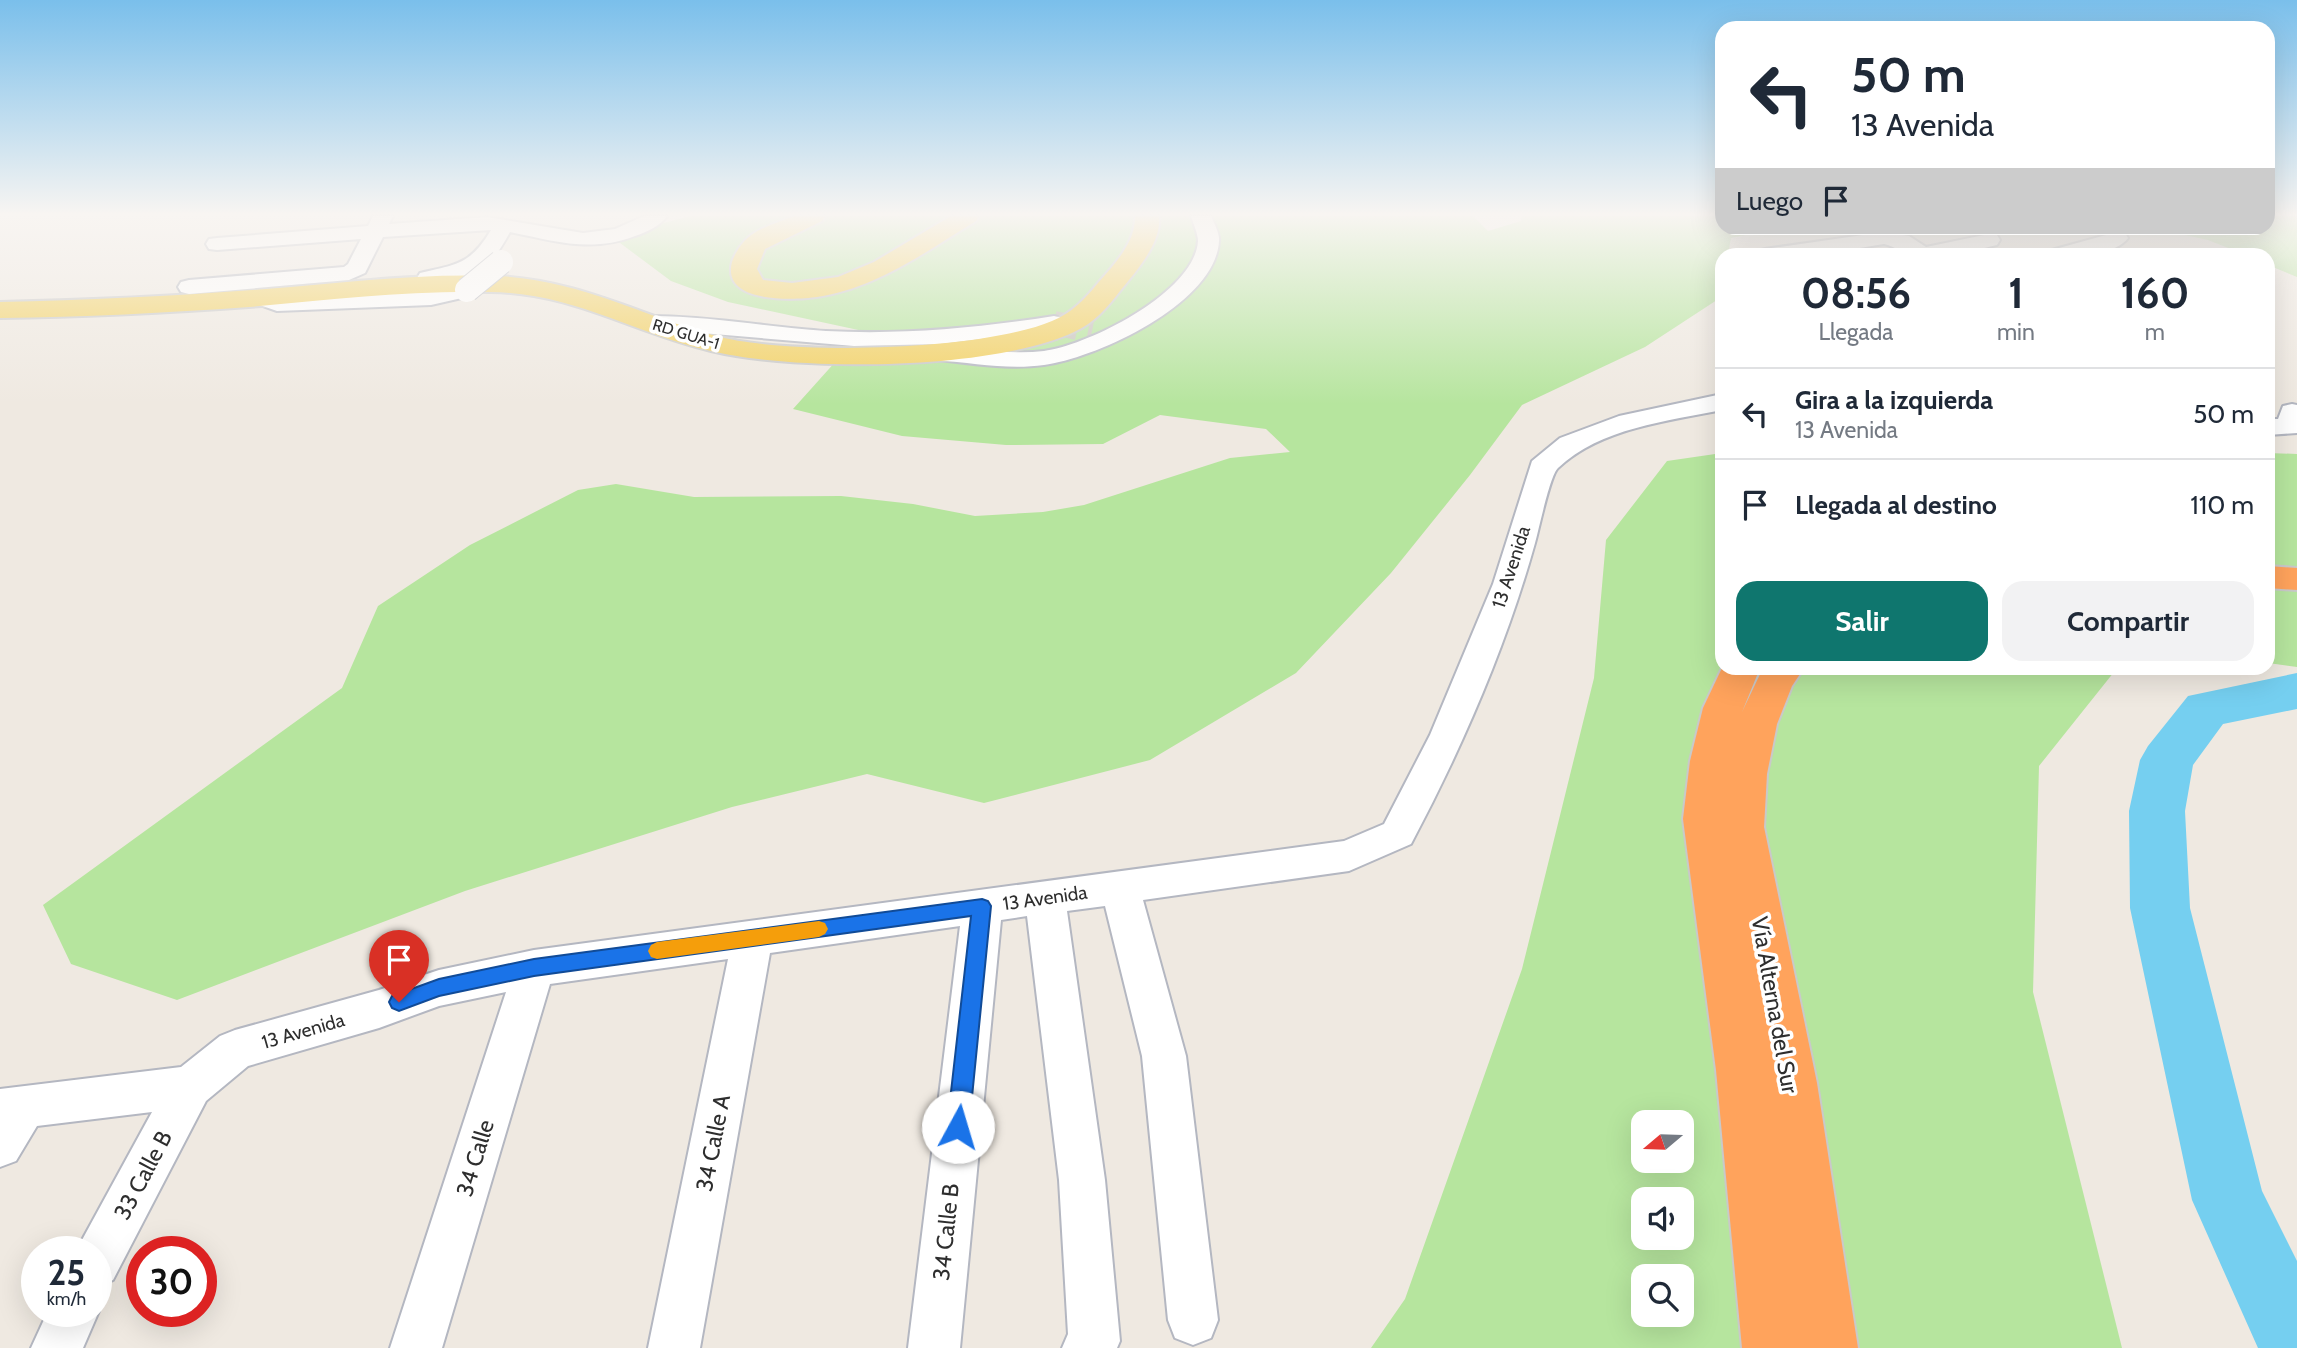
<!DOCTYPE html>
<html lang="es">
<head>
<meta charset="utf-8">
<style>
  :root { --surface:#fff; --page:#f2f2f3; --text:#1f2937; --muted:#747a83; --line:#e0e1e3; --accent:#0f766e }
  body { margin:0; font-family:Cabin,sans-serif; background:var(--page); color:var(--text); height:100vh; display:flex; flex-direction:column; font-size:26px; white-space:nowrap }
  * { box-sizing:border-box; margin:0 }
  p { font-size:23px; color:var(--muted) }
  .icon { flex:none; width:38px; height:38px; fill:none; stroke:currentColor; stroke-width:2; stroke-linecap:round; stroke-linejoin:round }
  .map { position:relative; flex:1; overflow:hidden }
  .side { position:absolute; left:1715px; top:248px; width:560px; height:427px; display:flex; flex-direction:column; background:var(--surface); border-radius:21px; box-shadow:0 7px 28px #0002 }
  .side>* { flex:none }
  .top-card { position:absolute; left:1715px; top:21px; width:560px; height:214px; border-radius:21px; box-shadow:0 7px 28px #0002; background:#fff; color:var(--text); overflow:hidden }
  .needle { width:46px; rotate:251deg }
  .controls { position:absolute; left:1631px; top:1110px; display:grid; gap:14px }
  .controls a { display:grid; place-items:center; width:63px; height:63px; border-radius:14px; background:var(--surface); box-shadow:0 7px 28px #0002; font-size:35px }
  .speed { position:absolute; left:21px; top:1236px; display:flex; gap:14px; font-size:35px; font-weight:700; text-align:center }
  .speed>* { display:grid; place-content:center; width:91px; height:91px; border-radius:50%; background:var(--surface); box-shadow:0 7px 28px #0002; line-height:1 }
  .speed small { font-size:18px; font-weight:400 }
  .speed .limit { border:10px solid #d22; background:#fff; color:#111 }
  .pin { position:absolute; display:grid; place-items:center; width:60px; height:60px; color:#fff; margin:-72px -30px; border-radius:50% 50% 50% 0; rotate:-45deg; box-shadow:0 0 7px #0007 }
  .pin .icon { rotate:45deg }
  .me { position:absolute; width:77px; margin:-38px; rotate:6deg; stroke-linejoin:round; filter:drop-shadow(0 0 5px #0008) }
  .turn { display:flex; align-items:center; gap:24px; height:147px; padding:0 21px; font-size:32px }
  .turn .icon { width:91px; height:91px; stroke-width:2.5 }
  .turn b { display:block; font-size:49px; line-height:60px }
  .then { display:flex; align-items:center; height:66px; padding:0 21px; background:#0003; gap:14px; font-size:26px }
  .eta { display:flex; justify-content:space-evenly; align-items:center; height:119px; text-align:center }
  .eta b { font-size:42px; font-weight:700; line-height:49px }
  .button { display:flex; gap:14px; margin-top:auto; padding:14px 21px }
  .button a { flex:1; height:80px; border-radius:21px; background:var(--accent); color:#fff; font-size:28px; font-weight:700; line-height:80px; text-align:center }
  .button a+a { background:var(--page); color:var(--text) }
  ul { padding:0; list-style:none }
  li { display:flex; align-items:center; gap:21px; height:91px; padding:0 21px; border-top:2px solid var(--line) }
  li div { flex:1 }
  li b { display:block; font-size:26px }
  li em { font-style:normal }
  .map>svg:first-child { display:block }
  .green { fill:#b6e59e; fill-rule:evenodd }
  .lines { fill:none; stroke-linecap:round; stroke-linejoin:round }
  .river { fill:#75cff0; fill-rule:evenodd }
  .minor-tunnel { stroke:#c8c4bd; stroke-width:24; stroke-dasharray:24 11; stroke-linecap:butt }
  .minor-casing { stroke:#b4b7c1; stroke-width:4 }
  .major-casing { stroke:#c9c9c9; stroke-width:4 }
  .highway-casing { stroke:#c9c9c9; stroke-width:4 }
  .minor { fill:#fff; fill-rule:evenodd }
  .major { fill:#f2d163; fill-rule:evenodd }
  .highway { fill:#ffa35c; fill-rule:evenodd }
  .minor-bridge-casing { stroke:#b4b7c1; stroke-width:26; stroke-linecap:butt }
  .minor-bridge { stroke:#fff; stroke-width:24 }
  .route { fill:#1a73e8; stroke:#114b97; stroke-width:2 }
  .slow { fill:#f59e0b }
  .labels { text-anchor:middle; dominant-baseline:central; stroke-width:7; stroke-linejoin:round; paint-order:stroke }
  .far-street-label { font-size:16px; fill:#2e2e2e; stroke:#fff }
  .street-label { font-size:19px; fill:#2e2e2e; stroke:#fff }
  .near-street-label { font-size:23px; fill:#2e2e2e; stroke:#fff }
</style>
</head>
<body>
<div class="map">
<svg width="2297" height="1348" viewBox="0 0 2297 1348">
  <rect width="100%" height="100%" fill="#efe9e1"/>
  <g class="green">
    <polygon points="690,216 1473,216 1488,231 1521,221 1522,216 1722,216 1722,228 1779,228 1731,238 1728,255 1722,256 1720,298 1645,347 1522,405 1470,475 1391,573 1296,673 1150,760 984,803 867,774 732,807 465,891 177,1000 71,964 43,905 342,688 378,606 470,545 578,490 616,484 694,497 841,496 913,504 975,516 1043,512 1084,505 1230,458 1290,452 1266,429 1160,415 1103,444 1006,445 902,436 793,409 863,331 728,302 671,281 612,237"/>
    <polygon points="2268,216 2297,216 2297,277 2268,265 2268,256 2246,255 2208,240 2153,228 2268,228"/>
    <path d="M1722,453V668L2140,669L2114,672L2039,766L2033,992L2122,1348H1371L1405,1299L1522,969L1594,678L1606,540L1667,461ZM1643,1122H1682V1160H1643ZM1643,1199H1682V1237H1643ZM1643,1276H1682V1314H1643Z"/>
    <polygon points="2268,453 2297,454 2297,667 2268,663"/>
  </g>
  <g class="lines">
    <polygon class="river" points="2297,673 2297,709 2223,724 2193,765 2185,811 2190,908 2262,1191 2297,1261 2297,1348 2258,1348 2192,1200 2130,908 2129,811 2140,760 2148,746 2188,696"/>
    <polyline class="minor-tunnel" points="1054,323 1092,331"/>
    <defs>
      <g id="minor">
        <path d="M373,216H393L389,224L487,217L583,233L615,229L644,216H667C660,226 647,232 635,236C591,253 554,241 510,232C493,263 483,274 448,281C438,283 430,285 420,283L417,278L420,273C457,264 470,265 491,230L383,237L365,273L349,280L189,294L181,292L178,287L181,282L189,280L344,267L348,264L361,239L217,250L209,249L206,244L209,239L217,238L368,226Z"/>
        <path d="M1191,216H1211C1214,223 1220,234 1219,241C1216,303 1097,358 1044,365C1009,370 972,363 937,360L928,358L925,353L928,348L937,346C972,348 1009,355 1044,351C1089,345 1195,292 1198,241C1198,234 1193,223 1191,216Z"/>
        <path d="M1884,232L1909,236L1926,247L1989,234L1997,235L2000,240L1997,245C1974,250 1932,262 1909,255C1900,252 1894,246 1884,244L1811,256H1754L1757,251L1765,249Z"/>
        <path d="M2117,232L2125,233L2128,238C2113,258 2067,256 2045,256L2048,251Z"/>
        <polygon points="467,283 475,285 478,290 475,295 431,305 277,311 254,303 250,298 254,293 262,291 280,297 431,291"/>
        <path d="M651,316C710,316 767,327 826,331C902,335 979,328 1054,316L1062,318L1066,323L1062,328L1054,330L940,344L854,346L643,328L639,323L643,318Z"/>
        <path d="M1722,394V410C1668,421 1600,428 1558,468C1550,475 1539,529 1535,543C1506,647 1461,750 1411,844L1349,871L1143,900L1186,1056L1218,1320L1211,1338L1193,1345L1175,1338L1168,1320L1142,1056L1105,906L1067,911L1105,1180L1120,1341L1117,1348H1062L1068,1334L1059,1180L1027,916L1001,920L960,1348H908L960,926L770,953L700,1348H648L728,959L550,984L442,1348H390L506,992L439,1006L379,1028L248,1066L206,1101L113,1280L96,1288V1251H76L152,1112L37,1126L16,1161L0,1167V1089L181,1067L220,1036L235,1030L379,990L439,970L534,950L1344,841L1384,824L1430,735L1493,584L1532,461L1560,438L1619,416Z"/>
        <polygon points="2292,404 2297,405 2297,433 2268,435 2268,419 2278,419 2283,406"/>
        <polygon points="96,1304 99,1311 83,1348 31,1348 48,1311 96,1311"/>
      </g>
      <g id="major">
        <path d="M794,216H825L822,221L765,249L757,269L763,280L792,283L838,277L874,262L951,216H979L976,221C925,252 877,288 817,297C794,300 721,304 732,262C735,253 742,242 750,236C762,227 779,222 794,216Z"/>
        <path d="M1135,216H1159C1162,243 1136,271 1120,291C1107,308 1094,323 1074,332C993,370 798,372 711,351C633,333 574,293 491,292C410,290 329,300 249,307C166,313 83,317 0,318V302C89,300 177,296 266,289C342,283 419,273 496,276C577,279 640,315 716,336C791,356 981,351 1052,321C1072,313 1085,299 1098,283C1114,265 1136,242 1135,216Z"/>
      </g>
      <g id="highway">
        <polygon points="2268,566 2297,568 2297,590 2268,588"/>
        <polygon points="1722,668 1760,668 1742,712 1763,668 1804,668 1792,686 1777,724 1767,774 1764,827 1817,1083 1858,1348 1742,1348 1716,1070 1683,819 1690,761 1703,708"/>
      </g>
    </defs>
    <use href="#minor" class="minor-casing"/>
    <use href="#major" class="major-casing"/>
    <use href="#highway" class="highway-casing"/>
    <use href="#minor" class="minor"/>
    <use href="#major" class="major"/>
    <use href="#highway" class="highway"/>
    <defs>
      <polyline id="minor-bridge" points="467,290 501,262"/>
    </defs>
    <use href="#minor-bridge" class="minor-bridge-casing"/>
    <use href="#minor-bridge" class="minor-bridge"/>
  </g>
  <linearGradient id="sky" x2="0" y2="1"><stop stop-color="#7abfeb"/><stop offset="0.53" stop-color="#f8f5f2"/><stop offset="1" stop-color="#f8f5f2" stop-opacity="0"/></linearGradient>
  <rect width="2297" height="404" fill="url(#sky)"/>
  <polygon class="route" points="982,899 988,901 991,906 969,1127 965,1135 958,1138 950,1135 947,1127 971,916 534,976 439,996 399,1011 392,1008 389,1002 392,996 439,979 534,959"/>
  <polygon class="slow" points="819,921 825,923 828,929 825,934 819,937 657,959 651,957 648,951 651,945 657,942"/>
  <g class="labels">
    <g class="far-street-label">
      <text transform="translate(686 334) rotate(17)">RD GUA-1</text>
    </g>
    <g class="street-label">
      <text transform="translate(1511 567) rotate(-72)">13 Avenida</text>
      <text transform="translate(1045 898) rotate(-8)">13 Avenida</text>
      <text transform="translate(303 1031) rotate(-16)">13 Avenida</text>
    </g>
    <g class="near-street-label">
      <text transform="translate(1775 1005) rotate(80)">Vía Alterna del Sur</text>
      <text transform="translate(713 1143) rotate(-79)">34 Calle A</text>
      <text transform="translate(475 1158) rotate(-73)">34 Calle</text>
      <text transform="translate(143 1175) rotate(-62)">33 Calle B</text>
      <text transform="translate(946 1232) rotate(-84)">34 Calle B</text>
    </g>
  </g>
</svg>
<div class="controls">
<a><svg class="needle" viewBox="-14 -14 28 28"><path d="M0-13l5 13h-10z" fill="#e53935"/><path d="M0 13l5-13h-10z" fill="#747a83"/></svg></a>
<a><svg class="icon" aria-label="sound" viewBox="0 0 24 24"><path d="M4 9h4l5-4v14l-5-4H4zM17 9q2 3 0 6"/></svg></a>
<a><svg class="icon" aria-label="search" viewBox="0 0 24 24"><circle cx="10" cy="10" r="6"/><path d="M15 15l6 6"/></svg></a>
</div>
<div class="speed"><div>25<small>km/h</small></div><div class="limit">30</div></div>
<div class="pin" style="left:399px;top:1002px;background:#d93025"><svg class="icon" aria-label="arrive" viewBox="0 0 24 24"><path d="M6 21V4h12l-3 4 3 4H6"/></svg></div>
<svg class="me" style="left:958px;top:1127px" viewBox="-20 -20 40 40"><circle r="19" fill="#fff"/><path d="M0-13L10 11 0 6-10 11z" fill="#1a73e8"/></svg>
<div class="top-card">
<div class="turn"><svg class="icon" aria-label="left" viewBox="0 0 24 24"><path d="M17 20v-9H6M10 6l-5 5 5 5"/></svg><div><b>50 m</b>13 Avenida</div></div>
<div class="then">Luego<svg class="icon" aria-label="arrive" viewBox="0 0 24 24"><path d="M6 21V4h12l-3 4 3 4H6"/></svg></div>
</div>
<section class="side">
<div class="eta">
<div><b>08:56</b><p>Llegada</p></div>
<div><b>1</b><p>min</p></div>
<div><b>160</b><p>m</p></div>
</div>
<ul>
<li><svg class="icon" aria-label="left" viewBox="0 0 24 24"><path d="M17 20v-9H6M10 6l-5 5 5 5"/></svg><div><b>Gira a la izquierda</b><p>13 Avenida</p></div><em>50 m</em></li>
<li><svg class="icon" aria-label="arrive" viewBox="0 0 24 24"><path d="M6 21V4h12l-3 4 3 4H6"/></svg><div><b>Llegada al destino</b></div><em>110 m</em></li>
</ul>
<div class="button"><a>Salir</a><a>Compartir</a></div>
</section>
</div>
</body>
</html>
